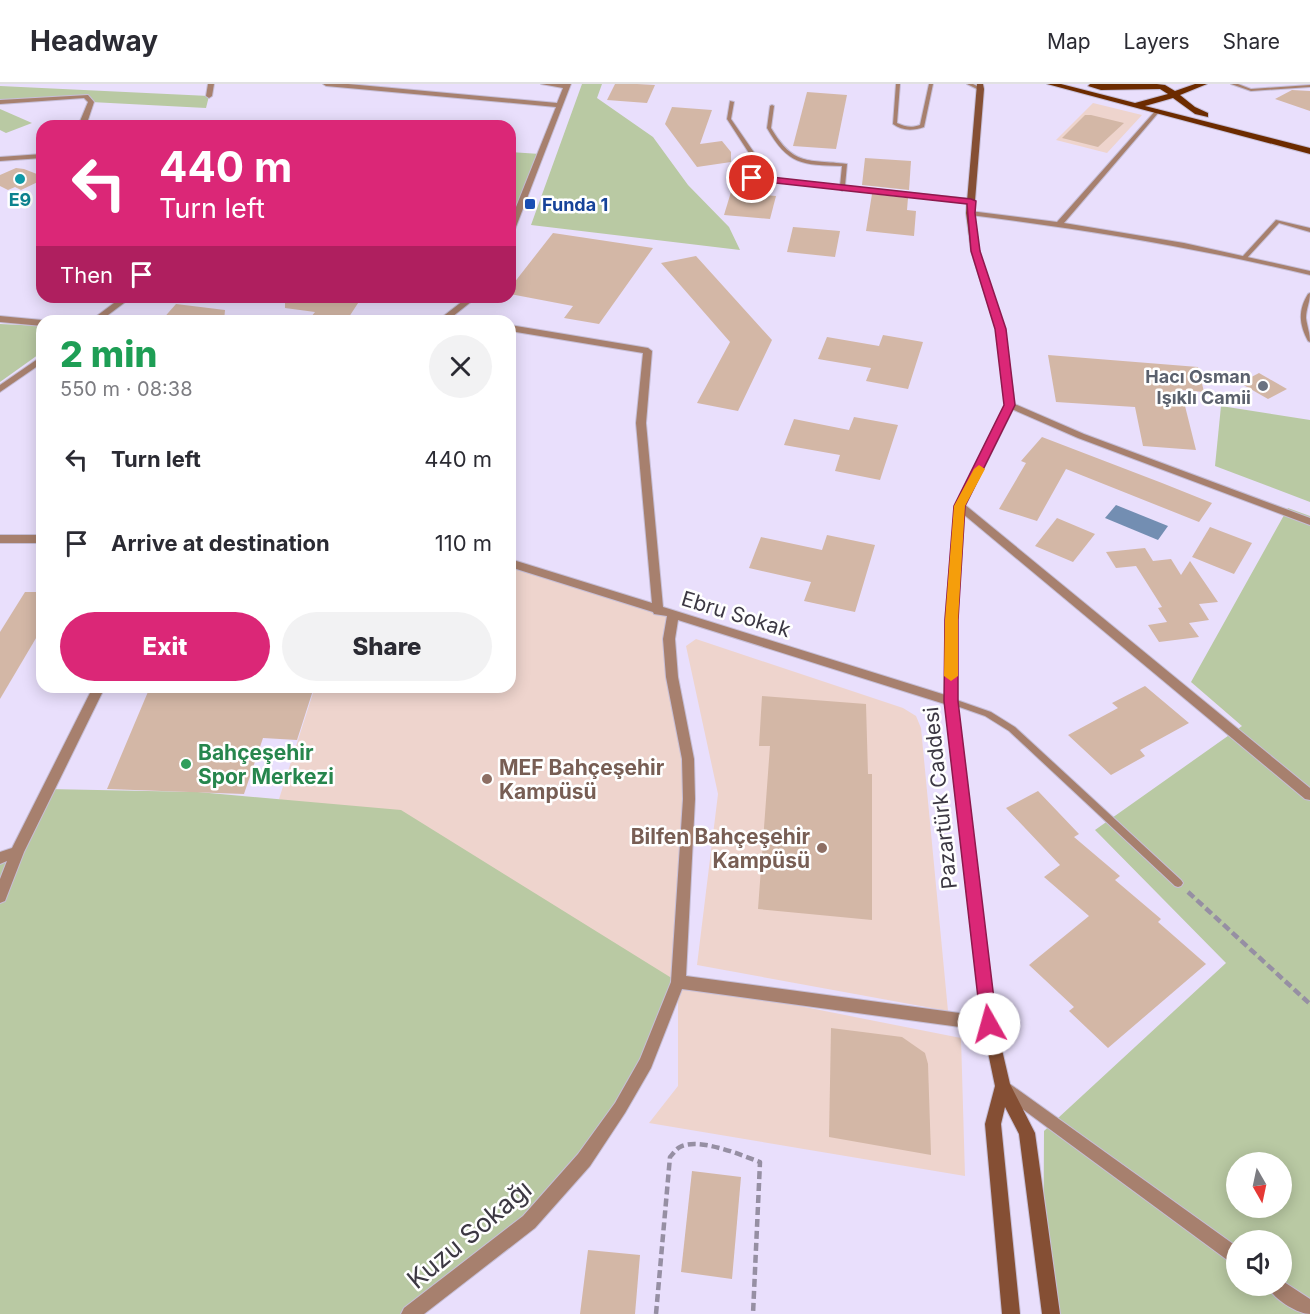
<!DOCTYPE html>
<html lang="en">
<head>
<meta charset="utf-8">
<style>
  :root { --surface:#fff; --page:#f2f2f3; --text:#2b2b33; --muted:#7c7c81; --line:#e1e1e2; --accent:#db2777 }
  body { margin:0; font-family:Inter,sans-serif; background:var(--page); color:var(--text); height:100vh; display:flex; flex-direction:column; font-size:22px; white-space:nowrap }
  * { box-sizing:border-box; margin:0 }
  p { font-size:20px; color:var(--muted) }
  .icon { flex:none; width:33px; height:33px; fill:none; stroke:currentColor; stroke-width:2; stroke-linecap:round; stroke-linejoin:round }
  .map { position:relative; flex:1; overflow:hidden }
  .panel { position:absolute; left:36px; top:231px; width:480px; height:378px; display:flex; flex-direction:column; background:var(--surface); border-radius:18px; box-shadow:0 3px 15px #0003 }
  .panel>* { flex:none }
  .guide { position:absolute; left:36px; top:36px; width:480px; height:183px; border-radius:18px; box-shadow:0 3px 15px #0003; background:#db2777; color:#fff; overflow:hidden }
  .needle { width:39px; rotate:171deg }
  .fabs { position:absolute; left:1226px; top:1068px; display:grid; gap:12px }
  .fabs a { display:grid; place-items:center; width:66px; height:66px; border-radius:50%; background:var(--surface); box-shadow:0 3px 15px #0003; font-size:30px }
  .pin { position:absolute; display:grid; place-items:center; width:51px; height:51px; color:#fff; margin:-26px; border:3px solid #fff; border-radius:50%; box-shadow:0 2px 6px #0007 }
  .me { position:absolute; width:66px; margin:-33px; rotate:353deg; stroke-linejoin:round; filter:drop-shadow(0 0 4px #0008) }
  .turn { display:flex; align-items:center; gap:21px; height:126px; padding:0 24px; font-size:27px }
  .turn .icon { width:78px; height:78px; stroke-width:2.5 }
  .turn b { display:block; font-size:42px; line-height:51px }
  .then { display:flex; align-items:center; height:57px; padding:0 24px; background:#0003; gap:12px; font-size:22px }
  .round { display:grid; place-items:center; flex:none; width:63px; height:63px; border-radius:32px; background:var(--page) }
  .summary { display:flex; align-items:center; justify-content:space-between; height:102px; padding:0 24px }
  h1 { font-size:36px; font-weight:800; line-height:45px; color:#1e9e55 }
  .action { display:flex; gap:12px; margin-top:auto; padding:12px 24px }
  .action a { flex:1; height:69px; border-radius:36px; background:var(--accent); color:#fff; font-size:24px; font-weight:800; line-height:69px; text-align:center }
  .action a+a { background:var(--page); color:var(--text) }
  ul { padding:0; list-style:none }
  li { display:flex; align-items:center; gap:18px; height:84px; padding:0 24px }
  li div { flex:1 }
  li b { display:block; font-size:22px }
  li em { font-style:normal }
  header { display:flex; align-items:center; gap:36px; box-sizing:border-box; height:84px; padding:0 30px; background:var(--surface); border-bottom:2px solid var(--line) }
  header strong { font-size:28px }
  nav { display:flex; gap:33px; margin-inline-start:auto; font-size:21px }
  .map>svg:first-child { display:block }
  .education { fill:#eed4cd }
  .green { fill:#b9c9a3; fill-rule:evenodd }
  .water { fill:#738eb2 }
  .building { fill:#d3b7a6 }
  .lines { fill:none; stroke-linecap:round; stroke-linejoin:round }
  .lane-casing { stroke:#c6bed7; stroke-width:2 }
  .street-casing { stroke:#c6bed7; stroke-width:2 }
  .secondary-casing { stroke:#c6bed7; stroke-width:2 }
  .primary-casing { stroke:#c6bed7; stroke-width:2 }
  .path { stroke:#968fa3; stroke-width:4.5; stroke-dasharray:8 4; stroke-linecap:butt }
  .lane { fill:#a7806e; fill-rule:evenodd }
  .street { fill:#a7806e; fill-rule:evenodd }
  .secondary { fill:#854f34; fill-rule:evenodd }
  .primary { fill:#6c2b00; fill-rule:evenodd }
  .route { fill:#db2777; stroke:#8e194d; stroke-width:1.5 }
  .slow { fill:#f59e0b }
  .culture-dot { fill:#0f9aa8; stroke:#fff; stroke-width:2 }
  .transit-dot { fill:#1a4fb4; stroke:#fff; stroke-width:2 }
  .worship-dot { fill:#6b7280; stroke:#fff; stroke-width:2 }
  .leisure-dot { fill:#2e9e5b; stroke:#fff; stroke-width:2 }
  .education-dot { fill:#8d6e63; stroke:#fff; stroke-width:2 }
  .labels { text-anchor:middle; dominant-baseline:central; stroke-width:5; stroke-linejoin:round; paint-order:stroke }
  .far-culture-label { font-size:18px; font-weight:bold; fill:#0d838f; stroke:#fff }
  .far-transit-label { font-size:18px; font-weight:bold; fill:#164399; stroke:#fff; text-anchor:start }
  .far-worship-label { font-size:18px; font-weight:bold; fill:#5b616d; stroke:#fff; text-anchor:end }
  .street-label { font-size:21px; fill:#3c3843; stroke:#fff }
  .leisure-label { font-size:21px; font-weight:bold; fill:#27864d; stroke:#fff; text-anchor:start }
  .education-label { font-size:21px; font-weight:bold; fill:#785e54; stroke:#fff; text-anchor:start }
  .near-street-label { font-size:26px; fill:#3c3843; stroke:#fff }
</style>
</head>
<body>
<header>
<strong>Headway</strong>
<nav><a>Map</a><a>Layers</a><a>Share</a></nav>
</header>
<div class="map">
<svg width="1310" height="1230" viewBox="0 0 1310 1230">
  <rect width="100%" height="100%" fill="#e9dffc"/>
  <g class="education">
    <polygon points="1093,19 1142,31 1107,69 1056,56"/>
    <polygon points="510,479 673,531 669,555 688,675 678,898 961,954 965,1092 649,1039 678,1002 678,898 279,715 315,603 510,603"/>
    <polygon points="696,555 903,624 916,632 921,644 948,927 697,881 718,710 686,562"/>
  </g>
  <g class="green">
    <polygon points="582,0 602,0 597,14 653,53 688,101 729,143 740,166 531,141"/>
    <polygon points="0,2 209,12 206,24 91,18 86,12 0,18"/>
    <polygon points="0,25 32,39 6,49 0,46"/>
    <polygon points="510,68 540,70 515,135 510,135"/>
    <polygon points="0,240 42,242 42,268 0,298"/>
    <polygon points="1221,322 1310,336 1310,418 1215,382"/>
    <path d="M1288,424L1310,432V1230H1043L1044,1047L1226,879L1095,746L1242,642L1191,598ZM1236,1078H1281V1124H1236ZM1236,1156H1281V1202H1236Z"/>
    <polygon points="47,705 198,708 401,726 678,898 646,979 529,1138 410,1230 0,1230 0,774 17,768"/>
  </g>
  <polygon class="water" points="1116,421 1168,442 1158,456 1105,434"/>
  <g class="building">
    <polygon points="615,0 637,0 655,1 647,19 607,16"/>
    <polygon points="1292,6 1310,7 1310,27 1275,15"/>
    <polygon points="807,8 847,11 836,65 793,62"/>
    <polygon points="672,23 712,26 700,60 722,57 731,68 731,78 697,83 665,40"/>
    <polygon points="1085,31 1091,31 1124,39 1098,63 1062,54"/>
    <polygon points="865,74 911,77 909,106 862,101"/>
    <polygon points="16,84 24,85 42,92 42,96 21,106 15,103 8,106 0,102 0,91"/>
    <polygon points="731,108 776,112 770,135 724,131"/>
    <polygon points="872,110 908,114 907,126 916,127 914,152 866,147"/>
    <polygon points="793,143 840,147 835,173 787,168"/>
    <polygon points="553,149 653,164 599,240 564,234 573,222 510,210 510,204"/>
    <polygon points="696,172 772,256 738,327 697,319 730,258 661,179"/>
    <polygon points="285,213 362,213 347,236 341,237 317,237 319,234 311,233 315,228 285,224"/>
    <polygon points="176,220 225,226 224,237 161,237"/>
    <polygon points="883,251 923,258 908,305 866,297 871,284 818,275 827,253 879,262"/>
    <polygon points="1048,271 1198,283 1204,308 1181,306 1196,366 1143,362 1135,323 1056,318"/>
    <polygon points="1259,289 1287,305 1268,315 1240,299"/>
    <polygon points="854,333 898,341 880,396 835,387 840,371 784,361 794,335 849,346"/>
    <polygon points="1042,353 1162,399 1212,419 1199,438 1066,385 1037,437 999,425 1026,379 1021,377"/>
    <polygon points="1057,434 1095,450 1073,478 1035,462"/>
    <polygon points="1210,443 1252,459 1234,490 1192,473"/>
    <polygon points="827,451 875,461 855,528 804,517 811,498 749,484 761,453 822,466"/>
    <polygon points="1145,464 1153,477 1171,475 1181,491 1190,477 1218,518 1199,520 1209,536 1189,539 1199,553 1159,558 1148,541 1167,538 1158,524 1162,523 1136,482 1116,484 1106,468"/>
    <polygon points="25,508 42,508 42,544 0,615 0,548"/>
    <polygon points="1145,602 1189,639 1140,666 1145,672 1111,691 1068,651 1118,624 1112,619"/>
    <polygon points="150,603 314,603 297,656 263,654 244,710 107,705"/>
    <polygon points="762,612 866,620 868,690 872,690 872,836 758,825 770,662 759,662"/>
    <polygon points="1038,707 1079,750 1074,753 1120,792 1115,796 1161,835 1158,838 1206,880 1108,964 1069,927 1074,923 1029,881 1089,832 1044,793 1060,781 1006,724"/>
    <polygon points="831,944 902,953 925,969 928,980 931,1071 829,1053"/>
    <polygon points="692,1087 741,1093 732,1195 681,1188"/>
    <polygon points="588,1166 640,1171 635,1230 580,1230"/>
  </g>
  <g class="lines">
    <defs>
      <g id="lane">
        <path d="M896,0H900L897,39C905,43 912,44 920,41L929,0H933L924,43C913,47 902,47 893,40Z"/>
        <polygon points="967,0 973,0 983,5 979,6"/>
        <polygon points="1231,0 1238,0 1251,5 1310,1 1310,3 1251,7"/>
        <path d="M730,17L734,18L731,35L764,83L756,93L840,102L842,82C802,81 788,81 767,44L770,22L772,21L774,22L771,44C794,83 808,75 847,80L845,102L971,115L974,117L971,119L844,105L842,107L839,105L750,95L749,94L758,83L727,35Z"/>
        <polygon points="1276,136 1310,144 1310,148 1279,139 1247,174 1243,174 1243,172"/>
        <path d="M1310,209C1310,218 1306,225 1306,234C1307,242 1310,249 1310,258L1308,257C1299,240 1298,226 1308,210Z"/>
        <polygon points="951,614 991,628 1015,643 1181,796 1183,799 1181,802 1178,803 1175,802 1009,647 985,632 948,619 947,617 948,615"/>
      </g>
      <g id="street">
        <polygon points="208,0 214,0 212,12 209,14 206,12"/>
        <polygon points="323,0 348,0 557,19 563,4 541,0 571,0 514,148 510,150 510,138 556,23 326,2"/>
        <polygon points="88,11 94,18 86,42 78,42 88,18 84,14 0,20 0,16"/>
        <path d="M1157,25L1160,27L1159,28L1064,139L1184,159L1310,187V191C1198,164 1085,145 970,131L966,129L970,127L1057,138Z"/>
        <polygon points="42,70 42,74 0,77 0,73"/>
        <polygon points="122,213 132,213 100,237 90,237"/>
        <polygon points="468,213 477,213 452,233 468,237 437,237"/>
        <polygon points="0,232 42,236 45,237 42,237 42,242 0,238"/>
        <polygon points="510,241 648,264 652,267 646,339 663,523 955,614 957,617 955,620 951,622 678,536 675,555 678,593 694,675 695,715 686,892 989,933 994,935 996,940 994,945 989,947 682,905 651,984 625,1029 590,1082 535,1144 424,1230 401,1230 404,1224 523,1132 578,1070 615,1019 640,975 671,898 683,715 682,675 666,593 663,555 667,532 654,530 653,528 510,483 510,475 652,519 636,339 643,269 510,247"/>
        <polygon points="42,272 42,279 0,308 0,301"/>
        <polygon points="1010,318 1084,350 1310,434 1310,441 1078,354 1007,323 1007,319"/>
        <polygon points="960,419 964,420 1310,704 1310,716 1305,715 956,424 955,422 956,420"/>
        <rect x="0" y="451" width="42" height="8"/>
        <polygon points="93,603 105,603 24,768 5,817 0,819 0,795 7,777 0,780 0,768 12,764"/>
        <polygon points="1003,995 1236,1162 1236,1180 1230,1178 998,1007 995,1002 998,997"/>
        <path d="M1281,1196L1310,1215V1230C1297,1230 1272,1214 1268,1202H1281Z"/>
      </g>
      <polygon id="secondary" points="977,0 983,0 984,5 974,129 979,167 1004,245 1015,321 965,422 957,536 957,617 996,940 1010,1000 1035,1049 1060,1230 1042,1230 1019,1050 1005,1023 1001,1040 1020,1230 1002,1230 985,1040 995,1002 982,940 945,617 945,536 955,422 1005,321 996,245 971,167 966,129"/>
      <polygon id="primary" points="1047,0 1061,0 1135,19 1168,10 1160,5 1101,6 1088,2 1090,0 1157,0 1165,1 1175,7 1195,0 1207,0 1180,11 1195,23 1208,29 1208,33 1195,30 1173,14 1145,22 1310,64 1310,70"/>
    </defs>
    <use href="#lane" class="lane-casing"/>
    <use href="#street" class="street-casing"/>
    <use href="#secondary" class="secondary-casing"/>
    <use href="#primary" class="primary-casing"/>
    <g class="path">
      <polyline points="1188,808 1310,920"/>
      <path d="M656,1230L670,1073C673,1070 676,1065 680,1063C699,1053 741,1071 760,1078L753,1230"/>
    </g>
    <use href="#lane" class="lane"/>
    <use href="#street" class="street"/>
    <use href="#secondary" class="secondary"/>
    <use href="#primary" class="primary"/>
  </g>
  <polygon class="route" points="752,91 971,115 976,117 975,129 980,167 1006,245 1015,321 965,422 958,536 958,617 997,940 995,946 989,948 983,946 981,940 944,617 945,536 954,422 1004,321 995,245 971,167 967,120 749,96 748,94"/>
  <polygon class="slow" points="979,381 985,385 965,422 958,536 958,592 951,597 944,592 945,536 954,422 974,385"/>
  <circle class="culture-dot" cx="20" cy="95" r="6"/>
  <rect class="transit-dot" x="524" y="114" width="12" height="12" rx="3"/>
  <circle class="worship-dot" cx="1263" cy="302" r="6"/>
  <circle class="leisure-dot" cx="186" cy="680" r="6"/>
  <g class="education-dot">
    <circle cx="487" cy="695" r="6"/>
    <circle cx="822" cy="764" r="6"/>
  </g>
  <g class="labels">
    <g class="far-culture-label">
      <text x="20" y="115">E9</text>
    </g>
    <g class="far-transit-label">
      <text x="542" y="120">Funda 1</text>
    </g>
    <g class="far-worship-label">
      <text x="1251" y="292">Hacı Osman<tspan x="1251" dy="21">Işıklı Camii</tspan></text>
    </g>
    <g class="street-label">
      <text transform="translate(736 530) rotate(17)">Ebru Sokak</text>
      <text transform="translate(940 714) rotate(-96)">Pazartürk Caddesi</text>
    </g>
    <g class="leisure-label">
      <text x="198" y="668">Bahçeşehir<tspan x="198" dy="24">Spor Merkezi</tspan></text>
    </g>
    <g class="education-label">
      <text x="499" y="683">MEF Bahçeşehir<tspan x="499" dy="24">Kampüsü</tspan></text>
      <text x="810" y="752" text-anchor="end">Bilfen Bahçeşehir<tspan x="810" dy="24">Kampüsü</tspan></text>
    </g>
    <g class="near-street-label">
      <text transform="translate(469 1150) rotate(-40)">Kuzu Sokağı</text>
    </g>
  </g>
</svg>
<div class="fabs">
<a><svg class="needle" viewBox="-14 -14 28 28"><path d="M0-13l5 13h-10z" fill="#e53935"/><path d="M0 13l5-13h-10z" fill="#7c7c81"/></svg></a>
<a><svg class="icon" aria-label="sound" viewBox="0 0 24 24"><path d="M4 9h4l5-4v14l-5-4H4zM17 9q2 3 0 6"/></svg></a>
</div>
<div class="pin" style="left:752px;top:94px;background:#d93025"><svg class="icon" aria-label="arrive" viewBox="0 0 24 24"><path d="M6 21V4h12l-3 4 3 4H6"/></svg></div>
<svg class="me" style="left:989px;top:940px" viewBox="-20 -20 40 40"><circle r="19" fill="#fff"/><path d="M0-13L10 11 0 6-10 11z" fill="#db2777"/></svg>
<div class="guide">
<div class="turn"><svg class="icon" aria-label="left" viewBox="0 0 24 24"><path d="M17 20v-9H6M10 6l-5 5 5 5"/></svg><div><b>440 m</b>Turn left</div></div>
<div class="then">Then<svg class="icon" aria-label="arrive" viewBox="0 0 24 24"><path d="M6 21V4h12l-3 4 3 4H6"/></svg></div>
</div>
<section class="panel">
<div class="summary"><div><h1>2 min</h1><p>550 m · 08:38</p></div><a class="round"><svg class="icon" aria-label="close" viewBox="0 0 24 24"><path d="M6 6l12 12M18 6L6 18"/></svg></a></div>
<ul>
<li><svg class="icon" aria-label="left" viewBox="0 0 24 24"><path d="M17 20v-9H6M10 6l-5 5 5 5"/></svg><div><b>Turn left</b></div><em>440 m</em></li>
<li><svg class="icon" aria-label="arrive" viewBox="0 0 24 24"><path d="M6 21V4h12l-3 4 3 4H6"/></svg><div><b>Arrive at destination</b></div><em>110 m</em></li>
</ul>
<div class="action"><a>Exit</a><a>Share</a></div>
</section>
</div>
</body>
</html>
